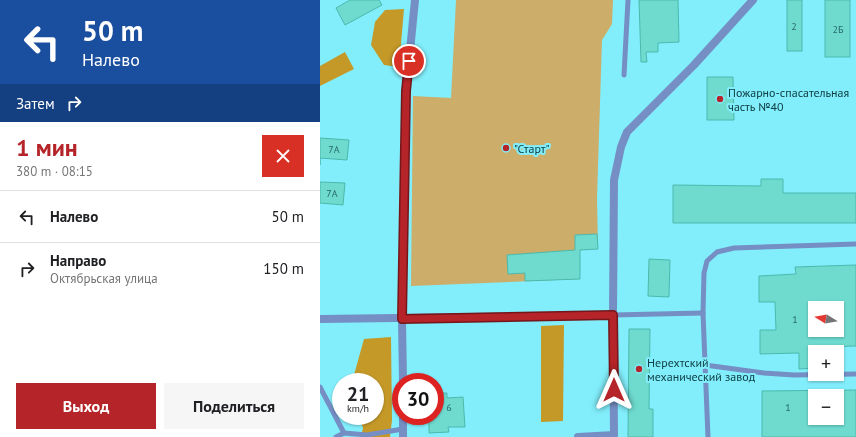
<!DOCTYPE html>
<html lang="ru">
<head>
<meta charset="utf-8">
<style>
  :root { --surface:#fff; --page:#f6f6f6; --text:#202124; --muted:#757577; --line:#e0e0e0; --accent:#b42428 }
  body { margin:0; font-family:"PT Sans",sans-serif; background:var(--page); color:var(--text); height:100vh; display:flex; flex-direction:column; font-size:15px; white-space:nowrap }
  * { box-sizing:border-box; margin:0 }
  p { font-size:13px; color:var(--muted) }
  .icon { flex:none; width:22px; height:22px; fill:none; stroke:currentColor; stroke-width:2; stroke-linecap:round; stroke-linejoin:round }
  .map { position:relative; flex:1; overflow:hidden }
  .side { display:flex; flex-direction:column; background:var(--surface); width:320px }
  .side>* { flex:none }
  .top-card { background:#1a4fa0; color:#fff; overflow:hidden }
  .needle { width:26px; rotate:281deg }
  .buttons { position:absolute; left:488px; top:301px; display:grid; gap:8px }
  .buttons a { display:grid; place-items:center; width:36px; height:36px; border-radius:0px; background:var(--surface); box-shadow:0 1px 3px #0004; font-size:20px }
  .speed { position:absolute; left:12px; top:373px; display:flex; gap:8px; font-size:20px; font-weight:700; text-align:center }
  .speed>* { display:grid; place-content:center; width:52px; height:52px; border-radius:50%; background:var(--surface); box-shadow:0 1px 3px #0004; line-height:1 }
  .speed small { font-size:10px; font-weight:400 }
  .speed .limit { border:6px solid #d22; background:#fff; color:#111 }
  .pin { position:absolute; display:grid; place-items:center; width:34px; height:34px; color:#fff; margin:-17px; border:2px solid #fff; border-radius:50%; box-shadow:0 1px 4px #0007 }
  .me { position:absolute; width:44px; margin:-22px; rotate:0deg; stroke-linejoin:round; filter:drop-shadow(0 0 3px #0008) }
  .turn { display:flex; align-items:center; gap:14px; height:84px; padding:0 16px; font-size:18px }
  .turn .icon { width:52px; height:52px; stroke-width:2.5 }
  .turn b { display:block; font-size:28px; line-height:34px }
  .then { display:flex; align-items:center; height:38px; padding:0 16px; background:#0003; gap:8px; font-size:15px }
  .round { display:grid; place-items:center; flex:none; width:42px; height:42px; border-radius:0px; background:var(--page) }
  .head { display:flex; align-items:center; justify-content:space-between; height:68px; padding:0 16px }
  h1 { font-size:24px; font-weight:700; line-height:30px; color:var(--accent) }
  .primary-button { display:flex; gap:8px; margin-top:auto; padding:8px 16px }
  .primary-button a { flex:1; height:46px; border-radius:0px; background:var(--accent); color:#fff; font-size:16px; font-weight:700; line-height:46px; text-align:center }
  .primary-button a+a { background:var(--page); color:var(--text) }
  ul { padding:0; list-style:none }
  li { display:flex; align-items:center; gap:12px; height:52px; padding:0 16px; border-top:1px solid var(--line) }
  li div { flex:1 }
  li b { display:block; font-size:15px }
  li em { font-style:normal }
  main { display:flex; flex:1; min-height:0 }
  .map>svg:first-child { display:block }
  .green { fill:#ccad6a }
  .forest { fill:#c59928 }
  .building { fill:#6fdbcf; stroke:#4bb9ad; fill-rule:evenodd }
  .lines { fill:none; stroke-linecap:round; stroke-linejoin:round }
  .service { stroke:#758ec4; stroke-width:5 }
  .minor { stroke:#758ec4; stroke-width:8 }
  .route-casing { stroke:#75171a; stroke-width:10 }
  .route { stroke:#b42428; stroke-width:7 }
  .poi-dot { fill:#b42428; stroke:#82eefb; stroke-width:1.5 }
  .labels { text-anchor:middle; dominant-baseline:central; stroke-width:4; stroke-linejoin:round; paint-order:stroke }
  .number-label { font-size:10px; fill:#276768 }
  .poi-label { font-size:12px; fill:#0f4045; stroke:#82eefb; text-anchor:start }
</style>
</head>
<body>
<main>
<section class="side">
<div class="top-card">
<div class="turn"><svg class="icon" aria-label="left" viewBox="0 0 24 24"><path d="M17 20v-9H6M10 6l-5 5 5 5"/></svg><div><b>50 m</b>Налево</div></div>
<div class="then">Затем<svg class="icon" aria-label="right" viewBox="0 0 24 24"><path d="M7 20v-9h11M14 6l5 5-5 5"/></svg></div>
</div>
<div class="head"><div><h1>1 мин</h1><p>380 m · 08:15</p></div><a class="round" style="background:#d93025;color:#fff"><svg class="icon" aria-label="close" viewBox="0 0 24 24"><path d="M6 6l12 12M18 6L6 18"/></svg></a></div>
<ul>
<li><svg class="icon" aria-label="left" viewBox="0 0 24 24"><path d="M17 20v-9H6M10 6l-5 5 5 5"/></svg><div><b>Налево</b></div><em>50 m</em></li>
<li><svg class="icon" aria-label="right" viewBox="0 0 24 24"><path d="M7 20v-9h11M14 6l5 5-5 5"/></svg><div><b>Направо</b><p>Октябрьская улица</p></div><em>150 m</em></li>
</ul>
<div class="primary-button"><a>Выход</a><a>Поделиться</a></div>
</section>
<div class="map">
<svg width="536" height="437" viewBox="0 0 536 437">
  <rect width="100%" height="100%" fill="#82eefb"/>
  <polygon class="green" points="136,0 293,0 292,24 282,40 277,198 278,249 260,250 260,279 91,286 93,96 131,98"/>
  <g class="forest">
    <polygon points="84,9 79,67 64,65 51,45 55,22 65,10"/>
    <polygon points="25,52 34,69 0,86 0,66"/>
    <polygon points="244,325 243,421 221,422 221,326"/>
    <polygon points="71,337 72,420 70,437 41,437 43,428 38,416 55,416 55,382 32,382 44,339"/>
  </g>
  <g class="building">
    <polygon points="30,0 59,0 62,5 25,25 16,8"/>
    <polygon points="319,0 358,0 359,42 338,43 338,52 326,52 327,62 321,62"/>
    <rect x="467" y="0" width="15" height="51"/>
    <rect x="505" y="0" width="25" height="57"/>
    <polygon points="387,77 413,77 414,120 387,120"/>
    <polygon points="0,138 29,140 27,160 0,158 0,165"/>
    <polygon points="441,179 463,179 463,193 536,193 536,223 353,223 353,185 441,186"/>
    <polygon points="0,182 25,183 23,205 0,203"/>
    <polygon points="277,234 278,249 260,250 260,279 205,281 205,273 188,274 187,255 255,250 255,235"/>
    <polygon points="329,259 350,260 349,297 328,296"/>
    <path d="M536,265V346L494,347L495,368L479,369V353L440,354V330H456L455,302H439V276L476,274L475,267ZM495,308H517V330H495Z"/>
    <polygon points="309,329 330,329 329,409 333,409 333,437 308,437"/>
    <path d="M536,390V437H442V391ZM495,396H517V418H495Z"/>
    <polygon points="115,393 127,393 127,398 143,397 145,427 128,427 129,432 109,433 109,416 115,416"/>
  </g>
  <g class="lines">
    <g class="service">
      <polyline points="304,75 308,0"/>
      <polyline points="293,315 383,313"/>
      <polyline points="385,365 444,373 474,375 536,374"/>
      <polyline points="0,387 24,433 16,437"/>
      <polyline points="24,433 47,435 83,429"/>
      <polyline points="388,437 383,313 384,273 387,261 397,252 414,248 536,244"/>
    </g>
    <g class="minor">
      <polyline points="0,319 293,315 294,180 301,147 307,132 374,65 433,0"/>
      <polyline points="83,382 82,319 86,91 95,0"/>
      <polyline points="83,416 83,437"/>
      <polyline points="258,437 294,435 293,315"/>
    </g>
  </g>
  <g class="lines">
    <defs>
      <polyline id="route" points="89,61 86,91 82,319 293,315 294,390"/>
    </defs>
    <use href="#route" class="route-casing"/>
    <use href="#route" class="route"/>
  </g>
  <g class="poi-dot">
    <circle cx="400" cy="99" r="4"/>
    <circle cx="186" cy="148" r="4"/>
    <circle cx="319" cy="369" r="4"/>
  </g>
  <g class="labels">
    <g class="number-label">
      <text x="474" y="26">2</text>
      <text x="518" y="29">2Б</text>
      <text x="14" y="149">7А</text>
      <text x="12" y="193">7А</text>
      <text x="475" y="319">1</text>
      <text x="129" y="407">6</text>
      <text x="468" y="407">1</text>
    </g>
    <g class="poi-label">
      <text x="408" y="92">Пожарно-спасательная<tspan x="408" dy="14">часть №40</tspan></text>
      <text x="194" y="148">"Старт"</text>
      <text x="327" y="362">Нерехтский<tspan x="327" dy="14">механический завод</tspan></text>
    </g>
  </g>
</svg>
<div class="buttons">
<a><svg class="needle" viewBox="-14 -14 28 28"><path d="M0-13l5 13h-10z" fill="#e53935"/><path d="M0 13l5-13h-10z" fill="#757577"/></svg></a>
<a>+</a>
<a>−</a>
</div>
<div class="speed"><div>21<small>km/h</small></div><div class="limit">30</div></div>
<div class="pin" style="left:89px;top:61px;background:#d93025"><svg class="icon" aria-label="arrive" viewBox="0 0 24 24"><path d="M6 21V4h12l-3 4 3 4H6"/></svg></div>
<svg class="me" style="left:294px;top:390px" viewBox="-20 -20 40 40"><path d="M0-17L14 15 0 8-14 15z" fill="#b42428" stroke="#fff" stroke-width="4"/></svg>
</div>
</main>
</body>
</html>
